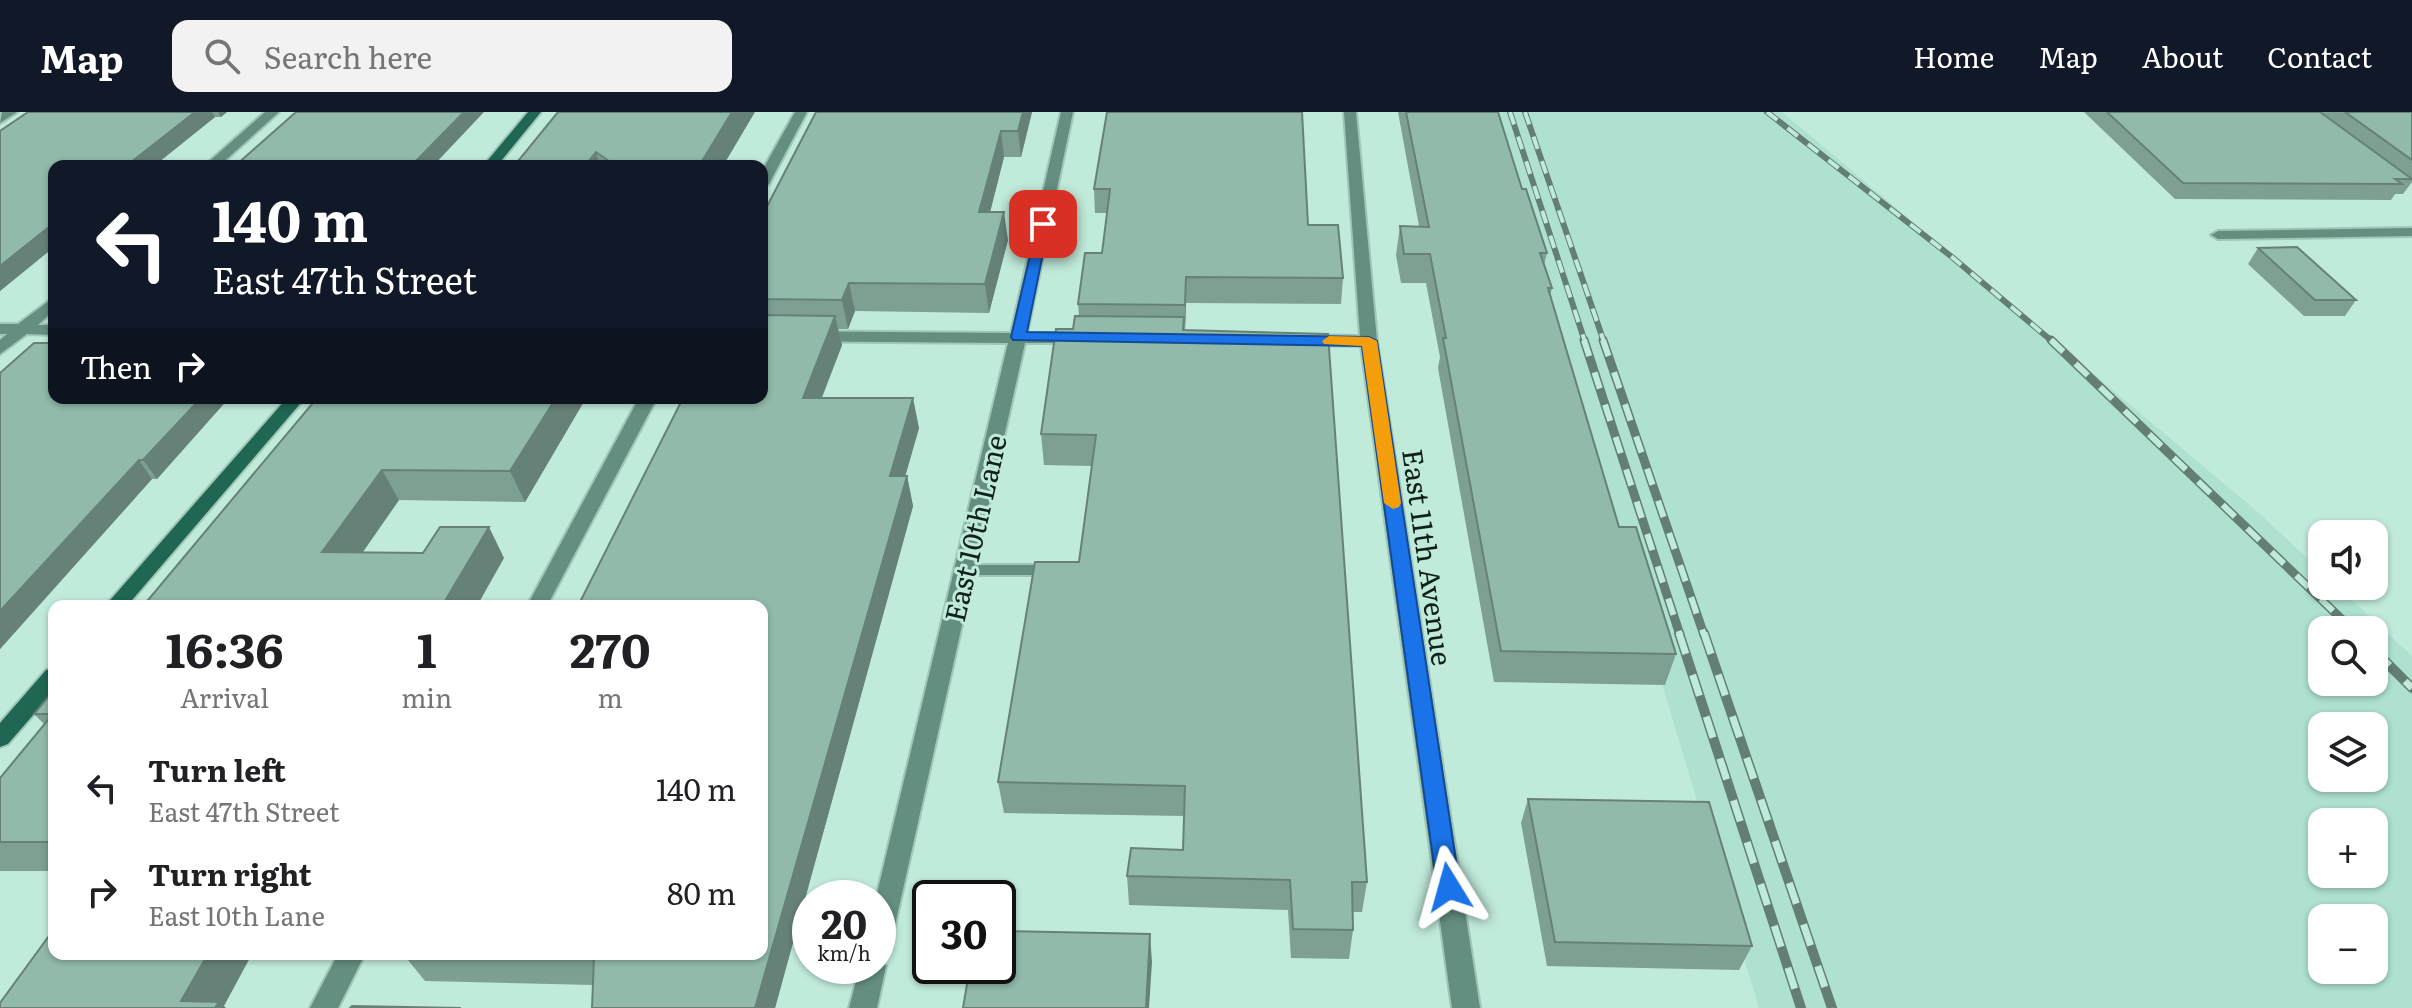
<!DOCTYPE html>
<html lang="en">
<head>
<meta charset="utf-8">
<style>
  :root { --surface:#fff; --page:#f2f2f2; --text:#202124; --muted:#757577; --accent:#111827 }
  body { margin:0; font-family:Literata,serif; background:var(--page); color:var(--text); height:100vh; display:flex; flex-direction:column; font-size:30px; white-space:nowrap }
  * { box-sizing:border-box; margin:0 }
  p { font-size:26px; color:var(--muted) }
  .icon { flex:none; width:44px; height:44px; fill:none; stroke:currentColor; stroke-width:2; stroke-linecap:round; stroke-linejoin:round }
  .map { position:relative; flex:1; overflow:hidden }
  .side { position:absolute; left:48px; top:488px; width:720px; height:360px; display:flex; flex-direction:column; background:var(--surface); border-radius:16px; box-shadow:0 2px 6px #0004 }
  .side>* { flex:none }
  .guide { position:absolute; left:48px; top:48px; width:720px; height:244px; border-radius:16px; box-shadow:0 2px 6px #0004; background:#111827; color:#fff; overflow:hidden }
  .buttons { position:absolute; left:2308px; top:408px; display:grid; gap:16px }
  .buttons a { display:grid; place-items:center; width:80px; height:80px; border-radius:16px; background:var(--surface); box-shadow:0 2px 6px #0004; font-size:40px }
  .speed { position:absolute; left:792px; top:768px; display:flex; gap:16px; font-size:40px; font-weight:700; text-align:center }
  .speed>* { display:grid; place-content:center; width:104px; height:104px; border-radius:50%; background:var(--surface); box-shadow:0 2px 6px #0004; line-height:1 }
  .speed small { font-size:20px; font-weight:400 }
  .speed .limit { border:4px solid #111; border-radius:12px; background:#fff; color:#111 }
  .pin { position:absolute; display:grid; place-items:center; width:68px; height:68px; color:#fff; margin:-34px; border-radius:16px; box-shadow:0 4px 12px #0006 }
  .me { position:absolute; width:88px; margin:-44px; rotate:352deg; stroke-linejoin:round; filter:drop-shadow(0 0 6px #0008) }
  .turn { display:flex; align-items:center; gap:28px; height:168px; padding:0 32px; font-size:36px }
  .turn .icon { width:104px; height:104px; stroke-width:2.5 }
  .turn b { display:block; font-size:56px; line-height:68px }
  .then { display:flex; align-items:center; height:76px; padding:0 32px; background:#0003; gap:16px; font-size:30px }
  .eta { display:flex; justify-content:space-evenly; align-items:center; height:136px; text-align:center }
  .eta b { font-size:48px; font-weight:700; line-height:56px }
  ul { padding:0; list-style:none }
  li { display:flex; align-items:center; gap:24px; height:104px; padding:0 32px }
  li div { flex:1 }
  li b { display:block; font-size:30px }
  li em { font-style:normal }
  header { display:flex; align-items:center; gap:48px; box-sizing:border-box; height:112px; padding:0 40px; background:var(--accent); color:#fff }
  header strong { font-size:38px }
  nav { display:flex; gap:44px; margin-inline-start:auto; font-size:28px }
  .search { width:560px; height:72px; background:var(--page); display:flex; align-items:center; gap:20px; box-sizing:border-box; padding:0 28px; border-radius:16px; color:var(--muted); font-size:30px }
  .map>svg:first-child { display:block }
  .built { fill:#aee1cf; fill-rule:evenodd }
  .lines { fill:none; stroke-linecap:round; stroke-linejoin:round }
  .lane-casing { stroke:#a0c6b7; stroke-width:4 }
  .street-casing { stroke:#a0c6b7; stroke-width:4 }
  .secondary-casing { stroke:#a0c6b7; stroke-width:4 }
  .lane { fill:#648e80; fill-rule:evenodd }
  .street { fill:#648e80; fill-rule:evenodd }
  .secondary { fill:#1f6753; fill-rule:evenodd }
  .rail-far2-casing { stroke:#637f74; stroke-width:6 }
  .rail-far1-casing { stroke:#637f74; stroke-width:9 }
  .rail-casing { stroke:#637f74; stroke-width:10 }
  .rail-far2 { stroke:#c0eada; stroke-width:4; stroke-dasharray:13; stroke-linecap:butt }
  .rail-far1 { stroke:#c0eada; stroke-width:6; stroke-dasharray:17; stroke-linecap:butt }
  .rail { stroke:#c0eada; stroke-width:7; stroke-dasharray:22; stroke-linecap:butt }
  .wall { fill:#7da093 }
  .shaded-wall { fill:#668278 }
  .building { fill:#91baab; stroke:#668278; stroke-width:2 }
  .route { fill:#1a73e8; stroke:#114b97; stroke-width:2 }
  .slow { fill:#f59e0b }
  .labels { text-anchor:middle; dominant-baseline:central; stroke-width:6; stroke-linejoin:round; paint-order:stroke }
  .street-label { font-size:28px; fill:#10201a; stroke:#c0eada }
</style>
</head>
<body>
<header>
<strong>Map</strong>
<div class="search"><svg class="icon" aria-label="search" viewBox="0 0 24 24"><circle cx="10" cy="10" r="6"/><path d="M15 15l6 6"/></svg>Search here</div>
<nav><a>Home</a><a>Map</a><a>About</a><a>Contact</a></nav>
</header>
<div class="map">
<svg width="2412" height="896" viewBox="0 0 2412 896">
  <rect width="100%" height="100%" fill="#c0eada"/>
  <path class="built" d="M1491,0H1782L2260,402L2322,460V474H2337L2412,544V896H1759ZM2322,518H2374V570H2322ZM2322,614H2374V666H2322ZM2322,710H2374V762H2322ZM2322,806H2374V858H2322Z"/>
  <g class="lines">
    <defs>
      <polygon id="lane" points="964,453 1052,453 1059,458 1052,463 964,463 957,458"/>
      <g id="street">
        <polygon points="17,0 0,11 2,0"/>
        <polygon points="265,0 279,0 219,54 204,54"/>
        <polygon points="795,0 807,0 769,72 762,76 762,59"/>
        <polygon points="1061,0 1073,0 1027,221 1081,221 1089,226 1081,231 1025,231 891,831 887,839 878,843 876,786 1008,231 762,229 762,219 1011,221"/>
        <polygon points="1344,0 1356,0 1377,229 1480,896 1452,896 1361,234 1301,233 1293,228 1301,223 1360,224"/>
        <polygon points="2412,116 2412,124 2218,127 2211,123 2218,119"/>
        <polygon points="54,185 54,198 38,213 54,213 54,223 27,222 0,242 0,228 7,222 0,222 0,212 18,212"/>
        <polygon points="639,286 657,286 547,494 527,494"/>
        <polygon points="338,842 365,842 338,896 310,896"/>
        <polygon points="878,844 886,854 877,896 849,896 860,854 878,854"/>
      </g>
      <g id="secondary">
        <polygon points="528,0 541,0 497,54 483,54"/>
        <polygon points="287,286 305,286 127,494 105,494"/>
        <polygon points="54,556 54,579 8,632 0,635 0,611 46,558"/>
      </g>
    </defs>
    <use href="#lane" class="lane-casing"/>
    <use href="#street" class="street-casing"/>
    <use href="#secondary" class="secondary-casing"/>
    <use href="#lane" class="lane"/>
    <use href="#street" class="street"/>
    <use href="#secondary" class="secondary"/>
    <defs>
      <g id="rail-far2">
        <polyline points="1510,0 1585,230"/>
        <polyline points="1525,0 1604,230"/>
        <polyline points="1767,0 1952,145 2053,230"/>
      </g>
      <g id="rail-far1">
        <polyline points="1584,228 1680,523"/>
        <polyline points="1603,228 1704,523"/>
        <polyline points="2051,228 2353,518"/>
      </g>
      <g id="rail">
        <polyline points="1679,521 1801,896"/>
        <polyline points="1704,521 1832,896"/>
        <polyline points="2374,538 2412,576"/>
      </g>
    </defs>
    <use href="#rail-far2" class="rail-far2-casing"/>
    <use href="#rail-far1" class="rail-far1-casing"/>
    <use href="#rail" class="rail-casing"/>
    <use href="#rail-far2" class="rail-far2"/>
    <use href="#rail-far1" class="rail-far1"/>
    <use href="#rail" class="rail"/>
  </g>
  <g class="wall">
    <polygon points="28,0 227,0 221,5 215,5 154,54 54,54 54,135 0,179"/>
    <polygon points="558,0 723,54 514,54"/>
    <polygon points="816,0 1032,0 1021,45 1004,45 990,100 1008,128 989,201 855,199 848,217 838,217 842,233 822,286 919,316 905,364 907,364 913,394 775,896 592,896 593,873 425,869 403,842 762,842 762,104"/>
    <polygon points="1107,0 1308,113 1343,166 1341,192 1186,191 1185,218 1367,770 1362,800 1353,800 1353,818 1349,847 1291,846 1288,798 1129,793 1127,764 1183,738 1184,704 1004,701 998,670 1079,450 1092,354 1044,353 1041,322 1073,217 1079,205 1078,192 1102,141 1107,101 1095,101 1094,77"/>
    <polygon points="1398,0 1498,0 1522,77 1547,141 1544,153 1552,176 1550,184 1619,415 1676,542 1665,573 1494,570 1438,256 1440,245 1426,171 1401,171 1396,143 1400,114 1419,114"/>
    <polygon points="2084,0 2412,0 2412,70 2403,82 2395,82 2391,88 2175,87"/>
    <polygon points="2258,136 2356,188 2345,204 2304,204 2248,152"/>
    <polygon points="0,261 54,286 229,286 157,367 152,367 0,537"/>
    <polygon points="317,286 586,286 525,390 399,388 363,440 504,446 143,494"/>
    <polygon points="54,578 54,759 0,759 0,666 44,612 34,602"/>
    <polygon points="1528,687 1752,834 1739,858 1547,854 1521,711"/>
  </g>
  <g class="shaded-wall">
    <polygon points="195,0 212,0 215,5 154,54 126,54"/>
    <polygon points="218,0 227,0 221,5"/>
    <polygon points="464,0 484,0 433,54 411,54"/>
    <polygon points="732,0 755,0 723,54 699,54"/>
    <polygon points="1023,0 1032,0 1021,45 1018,19"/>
    <polygon points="1001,19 1004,45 983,128 979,100"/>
    <polygon points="596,40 600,54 585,54"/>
    <polygon points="1004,100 1008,128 989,201 985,172"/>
    <polygon points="54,111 54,135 0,179 0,154"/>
    <polygon points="1186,165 1186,191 1185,219 1185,193"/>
    <polygon points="849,171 855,199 848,217 842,188"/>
    <polygon points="835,204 842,233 810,315 803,286"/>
    <polygon points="201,286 229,286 157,367 143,348"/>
    <polygon points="556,286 586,286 525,390 510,359"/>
    <polygon points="913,286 919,316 897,393 890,364"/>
    <polygon points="139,348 152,367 0,537 0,499"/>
    <polygon points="382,358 399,388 341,471 322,440"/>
    <polygon points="907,364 913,394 775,896 755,896"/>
    <polygon points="489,415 504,446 477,494 442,494"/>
    <polygon points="1150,822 1152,850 1149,896 1146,896"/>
    <polygon points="208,842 252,842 224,894 226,896 189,896 181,889"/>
  </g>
  <g class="building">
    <polygon points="28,0 195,0 126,54 54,54 54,111 0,154 0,19"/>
    <polygon points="296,0 464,0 411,54 235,54"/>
    <polygon points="558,0 732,0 699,54 616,54 596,40 585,54 514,54"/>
    <polygon points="816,0 1023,0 1018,19 1001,19 979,100 1004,100 985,172 849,171 842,188 762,187 762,104"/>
    <polygon points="1107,0 1302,0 1308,113 1338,113 1343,166 1186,165 1185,193 1078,192 1085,141 1102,141 1110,77 1094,77"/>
    <polygon points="1406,0 1498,0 1522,77 1526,77 1547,141 1540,141 1552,176 1548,176 1619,415 1636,415 1676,542 1501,539 1443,226 1446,226 1430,142 1404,142 1400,114 1429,115"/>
    <polygon points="2107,0 2320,0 2412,67 2395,67 2402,72 2183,71"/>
    <polygon points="2345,0 2412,0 2412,48"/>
    <polygon points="2297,135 2356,188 2315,188 2258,136"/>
    <polygon points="762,203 835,204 803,286 913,286 890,364 907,364 755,896 592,896 594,845 455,842 762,842 762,494 578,494 683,286 762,286"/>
    <polygon points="1075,204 1184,205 1183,218 1328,222 1367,770 1352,770 1353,818 1293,817 1290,768 1127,764 1131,736 1183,738 1185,674 998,670 1035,450 1079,450 1096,323 1041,322 1056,217 1073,217"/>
    <polygon points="34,231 54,231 54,286 201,286 143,348 139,348 0,499 0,261"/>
    <polygon points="317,286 556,286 510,359 382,358 322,440 423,441 440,415 489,415 442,494 143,494"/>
    <polygon points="54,578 54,730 0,730 0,666 53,602 34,602"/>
    <polygon points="1528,687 1709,690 1752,834 1555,830"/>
    <polygon points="54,817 54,842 208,842 181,889 219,890 215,896 0,896 0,891"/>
    <polygon points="998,819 1150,822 1146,896 963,896 970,854 998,854"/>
    <polygon points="352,894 461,896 350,896"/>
  </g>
  <polygon class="route" points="1038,110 1049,112 1027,220 1369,225 1377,229 1460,775 1457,782 1449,785 1441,782 1437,775 1362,234 1013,228 1011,225"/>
  <polygon class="slow" points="1329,224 1369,225 1377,229 1401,391 1399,395 1393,397 1384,391 1362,234 1324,232 1322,229"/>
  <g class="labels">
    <g class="street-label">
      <text transform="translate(974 416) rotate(-77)">East 10th Lane</text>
      <text transform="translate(1429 445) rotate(82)">East 11th Avenue</text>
    </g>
  </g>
</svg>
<div class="buttons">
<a><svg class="icon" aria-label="sound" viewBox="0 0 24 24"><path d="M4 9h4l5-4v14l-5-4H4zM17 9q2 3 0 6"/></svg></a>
<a><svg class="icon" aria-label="search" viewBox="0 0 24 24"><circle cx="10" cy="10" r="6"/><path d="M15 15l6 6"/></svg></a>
<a><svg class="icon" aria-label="layers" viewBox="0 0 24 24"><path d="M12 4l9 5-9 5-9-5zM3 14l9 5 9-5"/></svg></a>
<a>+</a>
<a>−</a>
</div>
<div class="speed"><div>20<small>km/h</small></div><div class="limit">30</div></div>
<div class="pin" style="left:1043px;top:112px;background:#d93025"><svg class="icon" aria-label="arrive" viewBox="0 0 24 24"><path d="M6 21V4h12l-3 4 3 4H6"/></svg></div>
<svg class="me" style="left:1449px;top:775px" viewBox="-20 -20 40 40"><path d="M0-17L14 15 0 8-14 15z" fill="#1a73e8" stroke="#fff" stroke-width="4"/></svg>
<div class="guide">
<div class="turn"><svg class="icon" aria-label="left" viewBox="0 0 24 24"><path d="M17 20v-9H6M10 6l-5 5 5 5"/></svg><div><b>140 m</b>East 47th Street</div></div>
<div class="then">Then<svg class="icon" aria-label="right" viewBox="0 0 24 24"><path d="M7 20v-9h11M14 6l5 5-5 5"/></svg></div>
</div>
<section class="side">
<div class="eta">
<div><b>16:36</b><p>Arrival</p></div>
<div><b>1</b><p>min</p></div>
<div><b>270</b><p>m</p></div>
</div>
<ul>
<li><svg class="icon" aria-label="left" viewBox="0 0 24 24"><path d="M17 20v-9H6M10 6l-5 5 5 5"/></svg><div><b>Turn left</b><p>East 47th Street</p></div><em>140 m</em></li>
<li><svg class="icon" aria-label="right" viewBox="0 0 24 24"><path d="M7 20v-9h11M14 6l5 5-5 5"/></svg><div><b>Turn right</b><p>East 10th Lane</p></div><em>80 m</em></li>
</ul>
</section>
</div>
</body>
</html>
